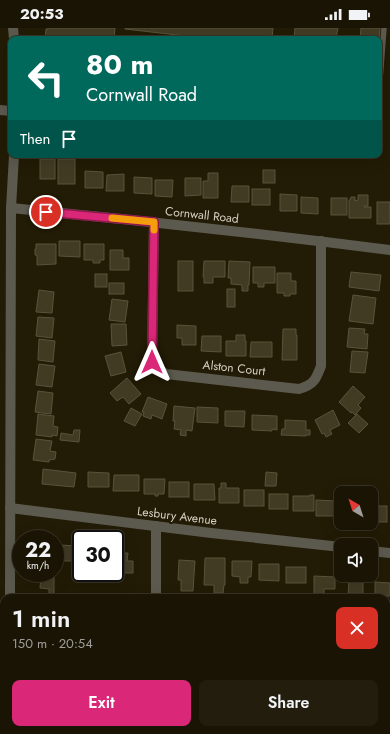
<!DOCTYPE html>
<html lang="en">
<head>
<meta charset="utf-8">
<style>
  :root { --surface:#1a1404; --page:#231d0e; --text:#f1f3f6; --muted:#9f9e9a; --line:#383326; --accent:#db2777 }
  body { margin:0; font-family:Jost,sans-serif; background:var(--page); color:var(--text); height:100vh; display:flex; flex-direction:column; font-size:15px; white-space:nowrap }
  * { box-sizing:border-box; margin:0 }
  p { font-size:13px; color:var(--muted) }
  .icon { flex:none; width:22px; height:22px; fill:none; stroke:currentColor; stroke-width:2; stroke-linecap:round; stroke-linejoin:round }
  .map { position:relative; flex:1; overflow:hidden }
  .details { position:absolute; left:0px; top:566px; width:390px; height:140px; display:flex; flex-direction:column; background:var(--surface); border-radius:12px 12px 0 0; box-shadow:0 4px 16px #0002,0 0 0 1px var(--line) }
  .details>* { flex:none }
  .top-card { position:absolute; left:8px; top:8px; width:374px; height:122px; border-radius:8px; box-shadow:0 4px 16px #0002,0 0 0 1px var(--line); background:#00695c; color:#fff; overflow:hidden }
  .needle { width:26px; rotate:321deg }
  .controls { position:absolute; left:334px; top:458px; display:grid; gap:8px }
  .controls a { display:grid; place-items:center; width:44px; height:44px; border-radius:8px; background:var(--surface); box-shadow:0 4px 16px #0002,0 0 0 1px var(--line); font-size:20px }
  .speed { position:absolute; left:12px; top:502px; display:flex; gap:8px; font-size:20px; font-weight:700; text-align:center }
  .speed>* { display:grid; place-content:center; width:52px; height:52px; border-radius:50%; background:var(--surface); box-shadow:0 4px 16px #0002,0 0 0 1px var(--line); line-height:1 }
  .speed small { font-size:10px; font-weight:400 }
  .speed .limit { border:2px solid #111; border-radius:6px; background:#fff; color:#111 }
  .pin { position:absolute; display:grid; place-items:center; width:34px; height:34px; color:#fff; margin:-17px; border:2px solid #fff; border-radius:50%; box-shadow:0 1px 4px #0007 }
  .me { position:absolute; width:44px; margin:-22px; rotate:0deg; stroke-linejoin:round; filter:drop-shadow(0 0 3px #0008) }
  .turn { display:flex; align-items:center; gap:14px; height:84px; padding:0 12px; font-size:18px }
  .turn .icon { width:52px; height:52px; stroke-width:2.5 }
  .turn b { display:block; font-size:28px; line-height:34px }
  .then { display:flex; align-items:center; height:38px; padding:0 12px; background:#0003; gap:8px; font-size:15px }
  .round { display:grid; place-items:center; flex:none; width:42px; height:42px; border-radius:8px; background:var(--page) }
  .headline { display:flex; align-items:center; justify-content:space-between; height:68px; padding:0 12px }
  h1 { font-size:24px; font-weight:600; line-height:30px }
  .action { display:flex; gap:8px; margin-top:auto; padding:8px 12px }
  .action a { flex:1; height:46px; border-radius:8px; background:var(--accent); color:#fff; font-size:16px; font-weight:600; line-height:46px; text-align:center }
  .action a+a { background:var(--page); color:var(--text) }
  .status { display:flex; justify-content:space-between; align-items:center; height:28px; padding:0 20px; background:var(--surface); direction:ltr }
  .status svg { height:11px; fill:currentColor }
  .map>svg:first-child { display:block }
  .building { fill:#423b24; stroke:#5a533b }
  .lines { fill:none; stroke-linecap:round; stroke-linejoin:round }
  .service { stroke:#5c594e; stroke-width:5.5 }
  .minor { stroke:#5c594e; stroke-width:10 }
  .tertiary { stroke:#5c594e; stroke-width:10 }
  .route-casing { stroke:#8e194d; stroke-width:10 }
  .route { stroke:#db2777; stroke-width:7 }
  .slow { stroke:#f59e0b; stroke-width:7 }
  .labels { text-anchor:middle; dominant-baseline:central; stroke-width:4; stroke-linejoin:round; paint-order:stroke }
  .street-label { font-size:12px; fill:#d7d3c5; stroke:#221b05 }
</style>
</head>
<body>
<div class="status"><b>20:53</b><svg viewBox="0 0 49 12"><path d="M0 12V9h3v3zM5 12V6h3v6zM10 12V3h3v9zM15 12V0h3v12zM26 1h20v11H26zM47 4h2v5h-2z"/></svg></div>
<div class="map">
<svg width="390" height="706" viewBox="0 0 390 706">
  <rect width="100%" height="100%" fill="#221b05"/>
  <g class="building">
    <polygon points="48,0 115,0 114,11 45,11 46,1 48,1"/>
    <polygon points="125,0 273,0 272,11 212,11 125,1"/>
    <polygon points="295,0 338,0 336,11 294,11"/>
    <polygon points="361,0 380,0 379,12 379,11 360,11"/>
    <rect x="40" y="131" width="15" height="20"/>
    <rect x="58" y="131" width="17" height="25"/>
    <rect x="263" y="142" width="12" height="13"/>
    <polygon points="85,143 103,144 103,160 85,160"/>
    <polygon points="208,145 218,145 218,170 203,170 203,153 208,153"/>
    <polygon points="124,146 124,163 106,163 107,147"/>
    <polygon points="134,149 152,150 152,166 134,165"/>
    <polygon points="185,150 201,150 201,167 185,168"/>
    <polygon points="155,152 173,152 172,169 155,168"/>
    <polygon points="232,158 249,158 249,174 231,174"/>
    <rect x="252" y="161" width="18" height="16"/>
    <polygon points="280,166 297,167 297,183 280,183"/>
    <polygon points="358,167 368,167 368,178 364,178 364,179 371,179 371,190 349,190 349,172 350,172 351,169 355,169 355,173 358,172"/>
    <polygon points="301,169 318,170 318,186 301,185"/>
    <rect x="331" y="170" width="16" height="17"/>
    <rect x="377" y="174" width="13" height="22"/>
    <polygon points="59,213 80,213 80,229 59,228"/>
    <polygon points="36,216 56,216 56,236 37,237 37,227 35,227 35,221 36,221"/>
    <polygon points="84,216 104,216 104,232 100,232 100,235 93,235 93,232 84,232"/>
    <polygon points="110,222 123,222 123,230 129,230 129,242 110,242"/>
    <rect x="178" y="233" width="15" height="30"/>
    <polygon points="204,233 225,233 225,249 213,249 213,255 204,255 204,249 203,249"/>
    <polygon points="229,233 250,234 249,257 248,257 248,263 242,263 242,257 231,256 231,250 228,250"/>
    <polygon points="253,239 275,239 275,255 264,255 264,259 258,259 258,255 253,255"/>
    <polygon points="351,244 381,247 379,263 349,259"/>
    <polygon points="277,245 291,245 291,253 296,253 296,266 290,266 290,268 284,268 284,265 277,265"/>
    <rect x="95" y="246" width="12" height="13"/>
    <rect x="109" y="255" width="15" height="11"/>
    <rect x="227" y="261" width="8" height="18"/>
    <polygon points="39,262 54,264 52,285 36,284"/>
    <polygon points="353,267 376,270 373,296 349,293"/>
    <polygon points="112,271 128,273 125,294 109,292"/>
    <polygon points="38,289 54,290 52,310 36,308"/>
    <polygon points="111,296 126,296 127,317 112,318"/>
    <polygon points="177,297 196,298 196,317 182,317 182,310 177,310"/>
    <polygon points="349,300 365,301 364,306 368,306 367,321 347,319"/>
    <polygon points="283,301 296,301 296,307 297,307 297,332 282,332"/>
    <polygon points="236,307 245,307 245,313 246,313 246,328 226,328 226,313 236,313"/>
    <polygon points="202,308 221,308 221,324 201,323"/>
    <polygon points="39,311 55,313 53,334 38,332"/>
    <polygon points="251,314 272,314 272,329 250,329"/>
    <polygon points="352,323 368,324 365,345 350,344"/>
    <polygon points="121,324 126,344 111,348 105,328"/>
    <polygon points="39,336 55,338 52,359 36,357"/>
    <polygon points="127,350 141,366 129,376 123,369 117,373 110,365"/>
    <polygon points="353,358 365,369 358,377 361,380 355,387 352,384 351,385 339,374"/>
    <polygon points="38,363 53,365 51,386 35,384"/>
    <polygon points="148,369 167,376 162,391 152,387 151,391 143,388 144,384 142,384"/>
    <polygon points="174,378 195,380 192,403 186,402 186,408 180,407 181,402 174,401 175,393 173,393"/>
    <polygon points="197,379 218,380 218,395 197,394"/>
    <polygon points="131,380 142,386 135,398 124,393"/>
    <polygon points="333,382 340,397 330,402 332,406 326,409 324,405 322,406 315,392"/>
    <polygon points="225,383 245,383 244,399 225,398"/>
    <polygon points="38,386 54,388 53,398 58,399 57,408 52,407 52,409 36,407"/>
    <polygon points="357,386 368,396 359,405 348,395"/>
    <polygon points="252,387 277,388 277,402 272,401 272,403 252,402"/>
    <polygon points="285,392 306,393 306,402 310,402 310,407 306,407 306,408 281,407 282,401 285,401"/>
    <polygon points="74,402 80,402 79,414 60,412 61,405 73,407"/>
    <polygon points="36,411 52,413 50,423 56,424 55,431 49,432 49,434 33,432"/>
    <polygon points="43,441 76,445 74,459 42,456"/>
    <polygon points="88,444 109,445 109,459 88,459"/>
    <polygon points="266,444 277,445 276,458 265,458"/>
    <polygon points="114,447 139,447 139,463 113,463"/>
    <polygon points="144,451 165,451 164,466 158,466 158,468 155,468 155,466 144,466"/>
    <rect x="169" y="454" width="20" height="15"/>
    <polygon points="221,455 226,455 226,460 239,460 239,475 219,475 219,460 221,460"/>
    <polygon points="194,456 214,456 215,472 194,472"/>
    <rect x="244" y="462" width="20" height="16"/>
    <rect x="269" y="466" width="19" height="15"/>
    <polygon points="310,467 314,467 314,483 293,483 293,468 310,468"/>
    <polygon points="316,472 337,473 337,488 316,488"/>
    <rect x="371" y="478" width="16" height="16"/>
    <polygon points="58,517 80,518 80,533 58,533"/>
    <polygon points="115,525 128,525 127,533 133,533 133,545 114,545 115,545"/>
    <polygon points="205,530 225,530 225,557 224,557 223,565 214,565 214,557 204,557"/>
    <polygon points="179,532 195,533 193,563 181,563 181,552 178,552"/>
    <polygon points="232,533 252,533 251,549 248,549 248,555 240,555 240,549 232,548"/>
    <polygon points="259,536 279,536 279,553 259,552"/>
    <rect x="286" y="539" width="20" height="16"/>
    <polygon points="41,548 54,548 54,566 49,565 49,561 40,560"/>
    <polygon points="314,548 335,549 335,561 324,561 324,567 314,567"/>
    <polygon points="349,548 363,548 363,570 348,570"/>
    <polygon points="375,554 390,555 390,568 375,568"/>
    <rect x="238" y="566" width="18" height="4"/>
    <polygon points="386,637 390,637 390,652 386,653"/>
    <polygon points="35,702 57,702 56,706 34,706"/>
    <polygon points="164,702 172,702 170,706 163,706"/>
    <rect x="181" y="702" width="15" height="2"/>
    <polygon points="202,702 222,702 221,702 221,706 211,706 211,702"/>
    <polygon points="227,702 247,702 246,705 227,705"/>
    <rect x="251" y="702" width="22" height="4"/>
    <rect x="277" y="702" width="20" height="4"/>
    <rect x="301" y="702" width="21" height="4"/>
    <polygon points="327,702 347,702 346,706 327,706"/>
    <rect x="351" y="704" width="21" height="2"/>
  </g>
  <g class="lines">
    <polyline class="service" points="379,65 384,0"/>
    <g class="minor">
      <polyline points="0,82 11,83"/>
      <path d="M11,180C138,192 264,206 390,222"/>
      <path d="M154,194L152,334L158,341L166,346L299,361C314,357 316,351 321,338V213"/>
      <polyline points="10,480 211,505 341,519"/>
      <polyline points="371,523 390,525"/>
      <polyline points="156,570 156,498"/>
      <polyline points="386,679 390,679"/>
    </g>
    <g class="tertiary">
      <polyline points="13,0 14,11"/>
      <polyline points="10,570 11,180 14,127"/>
      <polyline points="9,706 9,702"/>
    </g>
  </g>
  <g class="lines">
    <defs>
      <polyline id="route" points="46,184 154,194 152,334"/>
    </defs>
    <use href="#route" class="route-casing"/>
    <use href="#route" class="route"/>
    <polyline class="slow" points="112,190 154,194 154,202"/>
  </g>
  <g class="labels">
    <g class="street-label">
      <text transform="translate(202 187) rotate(6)">Cornwall Road</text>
      <text transform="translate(234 340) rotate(6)">Alston Court</text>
      <text transform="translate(177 488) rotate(7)">Lesbury Avenue</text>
    </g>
  </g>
</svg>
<div class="controls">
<a><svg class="needle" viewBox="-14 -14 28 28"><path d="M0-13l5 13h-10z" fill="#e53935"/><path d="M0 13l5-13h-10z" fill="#9f9e9a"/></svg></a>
<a><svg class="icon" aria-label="sound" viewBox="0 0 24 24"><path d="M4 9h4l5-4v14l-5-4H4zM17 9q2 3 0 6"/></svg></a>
</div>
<div class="speed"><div>22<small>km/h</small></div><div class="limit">30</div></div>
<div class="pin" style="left:46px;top:184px;background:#d93025"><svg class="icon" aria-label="arrive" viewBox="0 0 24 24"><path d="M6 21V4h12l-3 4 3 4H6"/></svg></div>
<svg class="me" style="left:152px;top:334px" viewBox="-20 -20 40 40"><path d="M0-17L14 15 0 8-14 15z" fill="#db2777" stroke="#fff" stroke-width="4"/></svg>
<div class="top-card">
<div class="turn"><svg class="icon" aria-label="left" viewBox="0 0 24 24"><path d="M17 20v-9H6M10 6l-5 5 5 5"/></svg><div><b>80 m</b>Cornwall Road</div></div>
<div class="then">Then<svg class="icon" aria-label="arrive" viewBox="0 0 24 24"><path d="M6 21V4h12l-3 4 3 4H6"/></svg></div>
</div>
<section class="details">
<div class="headline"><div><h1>1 min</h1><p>150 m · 20:54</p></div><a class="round" style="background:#d93025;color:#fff"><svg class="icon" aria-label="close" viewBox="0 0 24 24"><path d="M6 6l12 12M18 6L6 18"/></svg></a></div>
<div class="action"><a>Exit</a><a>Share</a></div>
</section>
</div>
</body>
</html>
